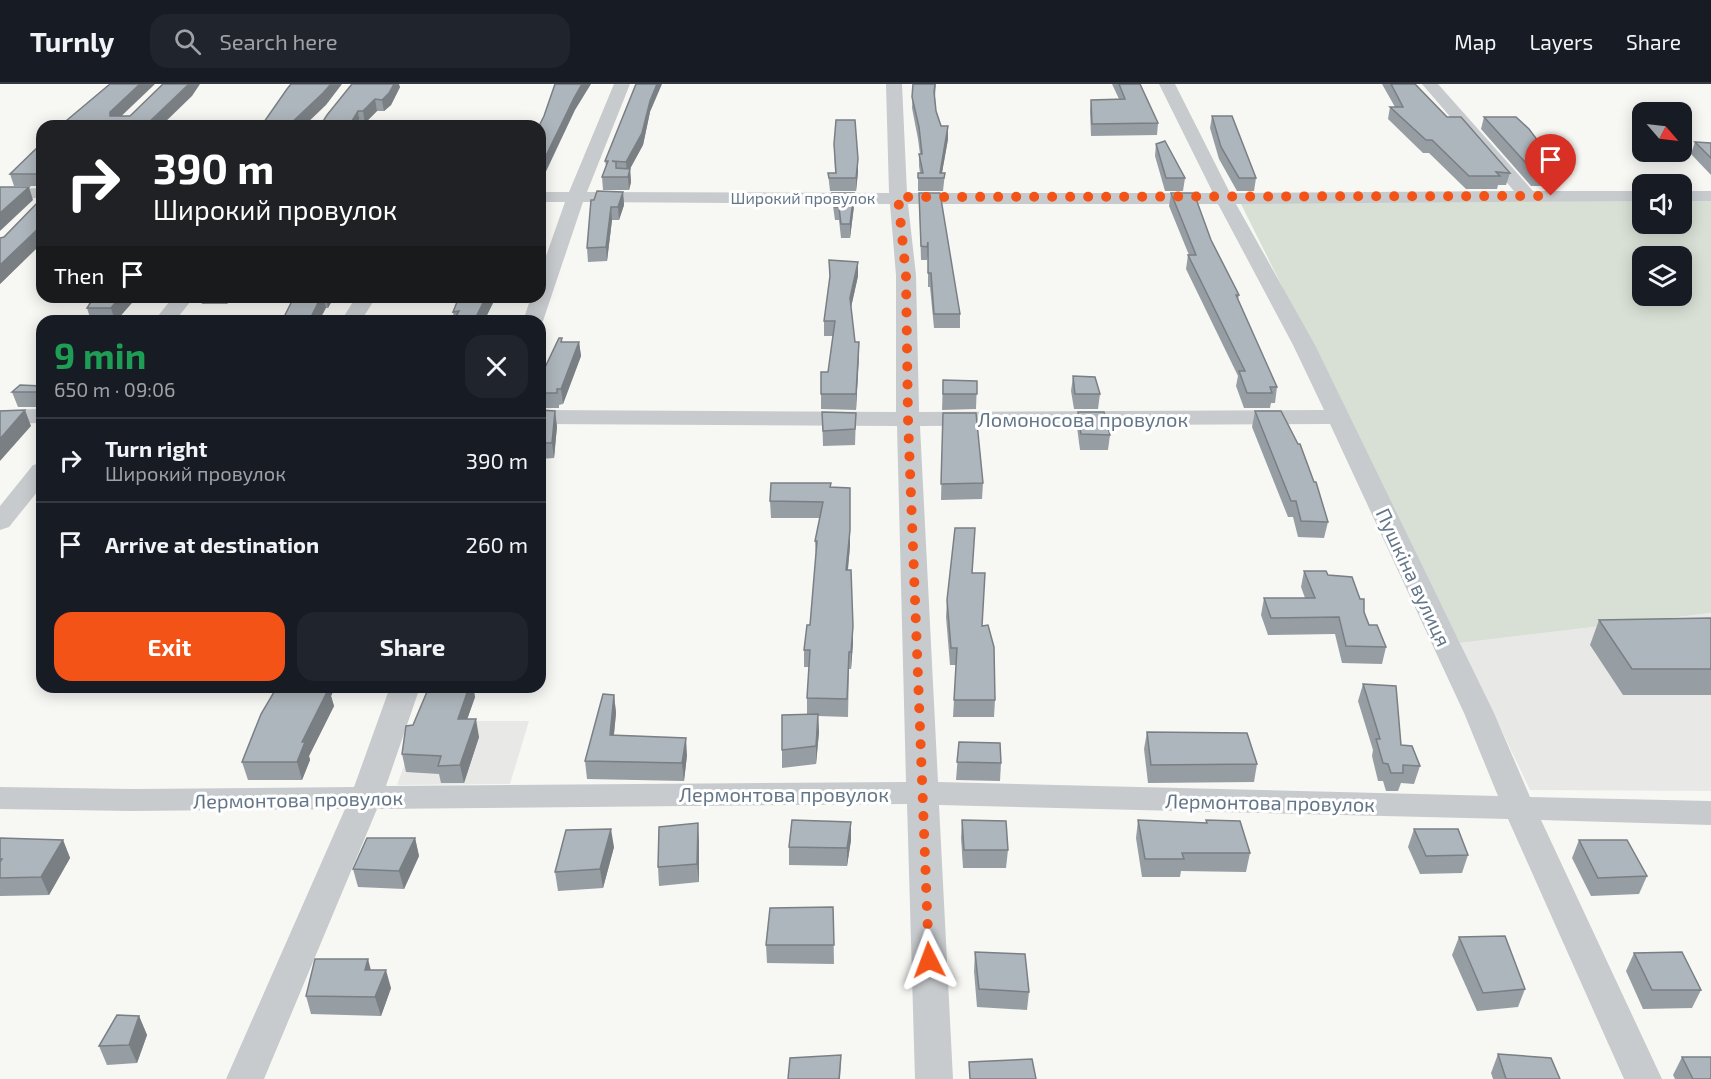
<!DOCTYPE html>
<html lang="en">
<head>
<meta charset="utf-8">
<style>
  :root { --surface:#171b24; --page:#20242c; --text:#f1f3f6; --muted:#9ea1a6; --line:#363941; --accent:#f45318 }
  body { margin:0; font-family:"Exo 2",sans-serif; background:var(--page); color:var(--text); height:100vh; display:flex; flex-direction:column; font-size:22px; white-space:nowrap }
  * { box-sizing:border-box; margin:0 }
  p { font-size:20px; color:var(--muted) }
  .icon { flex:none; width:33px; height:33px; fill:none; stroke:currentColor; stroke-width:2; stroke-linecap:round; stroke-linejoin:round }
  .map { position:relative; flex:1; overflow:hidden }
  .side { position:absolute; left:36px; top:231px; width:510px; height:378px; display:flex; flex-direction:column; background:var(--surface); border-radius:18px; box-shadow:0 3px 15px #0003 }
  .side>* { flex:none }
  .top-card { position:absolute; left:36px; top:36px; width:510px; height:183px; border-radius:18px; box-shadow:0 3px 15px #0003; background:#202124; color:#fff; overflow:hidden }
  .needle { width:39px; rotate:118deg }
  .tools { position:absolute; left:1632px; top:18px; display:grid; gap:12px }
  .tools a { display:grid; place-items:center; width:60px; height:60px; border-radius:12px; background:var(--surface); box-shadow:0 3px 15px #0003; font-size:30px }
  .pin { position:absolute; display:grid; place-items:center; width:51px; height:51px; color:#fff; margin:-62px -26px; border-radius:50% 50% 50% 0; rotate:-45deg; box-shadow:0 0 6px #0007 }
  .pin .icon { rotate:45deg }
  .me { position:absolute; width:66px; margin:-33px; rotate:357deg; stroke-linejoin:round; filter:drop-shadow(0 0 4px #0008) }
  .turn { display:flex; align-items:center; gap:21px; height:126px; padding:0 18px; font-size:27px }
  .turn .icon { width:78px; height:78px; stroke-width:2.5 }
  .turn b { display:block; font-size:42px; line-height:51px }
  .then { display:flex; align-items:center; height:57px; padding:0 18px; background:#0003; gap:12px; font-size:22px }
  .round { display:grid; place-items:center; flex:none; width:63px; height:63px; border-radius:18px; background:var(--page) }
  .headline { display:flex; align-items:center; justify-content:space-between; height:102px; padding:0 18px }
  h1 { font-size:36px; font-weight:700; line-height:45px; color:#1e9e55 }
  .cta { display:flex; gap:12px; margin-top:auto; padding:12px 18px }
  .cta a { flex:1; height:69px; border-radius:18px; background:var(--accent); color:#fff; font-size:24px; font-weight:700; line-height:69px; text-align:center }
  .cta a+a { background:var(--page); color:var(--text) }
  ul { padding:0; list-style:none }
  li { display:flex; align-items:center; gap:18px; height:84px; padding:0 18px; border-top:2px solid var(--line) }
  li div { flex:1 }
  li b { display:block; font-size:22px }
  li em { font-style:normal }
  header { display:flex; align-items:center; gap:36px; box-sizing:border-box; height:84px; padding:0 30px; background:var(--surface); border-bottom:2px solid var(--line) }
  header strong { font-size:28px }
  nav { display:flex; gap:33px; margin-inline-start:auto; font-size:21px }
  .search { width:420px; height:54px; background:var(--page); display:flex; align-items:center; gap:15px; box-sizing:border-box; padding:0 21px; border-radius:18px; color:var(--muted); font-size:22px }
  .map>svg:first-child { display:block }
  .built { fill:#e8e9e7 }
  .green { fill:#d8e0d5; fill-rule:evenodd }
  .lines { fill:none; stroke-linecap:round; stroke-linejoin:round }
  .street { fill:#c7cbce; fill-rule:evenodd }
  .wall { fill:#969da3 }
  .shaded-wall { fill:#7a7f84 }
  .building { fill:#aeb6bd; stroke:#7a7f84; stroke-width:1.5 }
  .route { stroke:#f45318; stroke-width:10; stroke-dasharray:0 18 }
  .labels { text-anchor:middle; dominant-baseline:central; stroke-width:6; stroke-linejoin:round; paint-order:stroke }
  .far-street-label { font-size:16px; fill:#637688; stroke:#fff }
  .street-label { font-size:20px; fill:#637688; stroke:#fff }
</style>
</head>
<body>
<header>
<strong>Turnly</strong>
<div class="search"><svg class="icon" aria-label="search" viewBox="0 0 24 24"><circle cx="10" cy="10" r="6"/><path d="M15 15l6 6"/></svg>Search here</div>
<nav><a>Map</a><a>Layers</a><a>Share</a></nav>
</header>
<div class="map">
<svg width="1711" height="995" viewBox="0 0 1711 995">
  <rect width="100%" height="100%" fill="#f7f8f4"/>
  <g class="built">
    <polygon points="1711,529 1711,707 1530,706 1460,559"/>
    <polygon points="420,637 529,637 510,700 397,701"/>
  </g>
  <path class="green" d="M1239,116H1642V140H1682V116H1711V529L1460,559ZM1642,172H1682V212H1642Z"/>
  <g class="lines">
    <g class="street">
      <path d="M614,0H630L587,108L889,109L886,0H902L907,109H1213L1159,0H1175L1230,109L1514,107L1422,0H1438L1533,107H1642V117L1236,120L1315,261L1494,629L1530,713L1711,717V741L1541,736L1662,995H1624L1508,735L939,721L953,995H915L907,720L377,725L264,995H226L345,725L132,727L0,725V703L132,705L354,703L390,603H420L386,702L906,698L897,342L540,340V326L896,328V191L890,120L583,118L543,237L540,241V237H523L531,213H540V189L565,118H540V108H569ZM908,120H1218L1293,261L1324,326L919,328L916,191ZM1330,340L1464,629L1498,712L938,698L920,342Z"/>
      <polygon points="42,104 42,114 0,115 0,105"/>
      <rect x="1682" y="107" width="29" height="10"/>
      <polygon points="173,213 194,213 175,237 154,237"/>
      <polygon points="356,213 376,213 361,237 341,237"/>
      <polygon points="42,325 42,339 0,340 0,326"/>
      <polygon points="42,379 42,402 9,443 0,446 0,422 33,381"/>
    </g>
  </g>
  <g class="wall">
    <polygon points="352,0 400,3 391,21 384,27 377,27 365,39 360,39"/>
    <polygon points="913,0 936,0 935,13 936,27 941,42 948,55 942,89 945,89 943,107 918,107 918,89 920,89 919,82 919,70 920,70 918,55 912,24"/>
    <polygon points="1112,0 1140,0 1158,39 1157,51 1091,52 1090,27 1091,16 1119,15"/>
    <polygon points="1382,0 1415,0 1447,33 1510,89 1506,101 1498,101 1497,105 1466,105 1429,69 1423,69 1388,35 1390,23 1395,23"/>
    <polygon points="650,28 643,61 630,85 631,98 629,106 603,106 602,93 606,82 605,77"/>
    <polygon points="1212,32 1256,94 1254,107 1237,107 1219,75 1210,44"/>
    <polygon points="1484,33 1562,89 1559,102 1531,102 1481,45"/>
    <polygon points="1695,58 1711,59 1711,91 1691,70"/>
    <polygon points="42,59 42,159 0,200 4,153 40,116 40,102 14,102 10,90"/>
    <polygon points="834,60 858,75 858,88 856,107 830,107 828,89 835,89"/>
    <polygon points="1156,60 1185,94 1183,107 1165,107 1155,72"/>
    <polygon points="623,108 624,121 619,136 612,136 607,177 588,178 587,164 594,116"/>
    <polygon points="832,109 854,109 854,122 850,154 841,154 839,136 835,136 833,122"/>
    <polygon points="919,109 960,230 960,244 934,244 930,203 928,203 928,172 927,176 921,176"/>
    <polygon points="1171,109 1211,156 1239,211 1238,216 1277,303 1275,319 1271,319 1270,324 1244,324 1236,302 1238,292 1186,185 1188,171 1189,171 1169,122"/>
    <polygon points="829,176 858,192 851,223 855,258 859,258 856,326 821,325 821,288 828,288 833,252 824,252 824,237 830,195"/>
    <polygon points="94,213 137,213 116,237 91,237 87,224"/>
    <polygon points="200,213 232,213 227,220 202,220"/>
    <polygon points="294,213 334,213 328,224 326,224"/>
    <polygon points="459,213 496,213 484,237 454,235 453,228"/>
    <polygon points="562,258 579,258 581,272 563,320 559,321 559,324 540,324 540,294"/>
    <polygon points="1073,292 1100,310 1098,325 1074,325 1071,307"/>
    <polygon points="943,296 977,297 976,325 942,326"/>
    <polygon points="42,302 42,323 18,323 12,308"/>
    <polygon points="540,326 557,342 554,374 540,375"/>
    <polygon points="1255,327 1328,438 1324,454 1298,453 1293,433 1288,433 1252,343"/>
    <polygon points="822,328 856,329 855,361 823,362"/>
    <polygon points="1078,328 1110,351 1108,366 1080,366 1077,343"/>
    <polygon points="943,329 983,399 982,415 941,416"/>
    <polygon points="831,403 850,404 850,462 848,486 853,559 851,585 849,585 848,633 818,632 819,648 816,680 782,684 782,666 807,631 807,614 809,583 804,583 804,566 810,541 816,473 815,457 820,434 771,434 770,417"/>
    <polygon points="1304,487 1328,491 1364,528 1369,541 1386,563 1382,580 1342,579 1335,550 1268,551 1261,531 1264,514 1305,514 1301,503"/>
    <polygon points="972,489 995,616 994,633 953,633 956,581 950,581 946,533 947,516"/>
    <polygon points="1711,534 1711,611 1623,611 1590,561 1599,536"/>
    <polygon points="1363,600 1401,661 1420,682 1414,700 1401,699 1398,707 1386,707 1383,697 1378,697 1372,672 1373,666 1358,617"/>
    <polygon points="277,603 335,603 331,612 334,622 309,672 310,676 302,696 248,696 242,678"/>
    <polygon points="429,603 473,603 475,613 467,635 479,653 464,699 441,699 439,690 406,688 402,670"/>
    <polygon points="614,611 616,629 614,651 687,671 684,697 587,695 585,677"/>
    <polygon points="1147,648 1257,680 1254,698 1148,699 1144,665"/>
    <polygon points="959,658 1001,679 1000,697 956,696"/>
    <polygon points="962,736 1008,766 1006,784 963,784 961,754"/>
    <polygon points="1138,736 1206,739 1206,736 1250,769 1246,788 1181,787 1180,793 1142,793 1136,754"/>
    <polygon points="1414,745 1468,771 1462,789 1420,790 1408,763"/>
    <polygon points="0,754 63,756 70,774 49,811 0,812"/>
    <polygon points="415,754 419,772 404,805 358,803 353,785"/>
    <polygon points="851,756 847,782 789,781 789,763"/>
    <polygon points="1579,756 1647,792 1639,810 1591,812 1572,774"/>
    <polygon points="699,757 699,798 659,802 658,783"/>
    <polygon points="614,763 603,804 558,807 555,788"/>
    <polygon points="833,823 834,880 767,879 766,861"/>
    <polygon points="1459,853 1525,905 1518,923 1477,927 1452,871"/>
    <polygon points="975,868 1029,908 1027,926 977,923 974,887"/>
    <polygon points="1634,869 1701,906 1692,924 1643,925 1626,887"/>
    <polygon points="371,886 391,904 381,932 311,930 306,912"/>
    <polygon points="139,932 147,951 137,979 107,981 99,962"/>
    <polygon points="1498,970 1560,995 1493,995 1491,989"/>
    <polygon points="1682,973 1711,995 1675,995 1673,991"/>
  </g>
  <g class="shaded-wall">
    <polygon points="140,0 155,0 113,40 110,32 110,28"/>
    <polygon points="189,0 200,0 192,12 161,42 145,42"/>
    <polygon points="331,0 342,0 326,21 304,42 288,42"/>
    <polygon points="393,0 399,0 400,3 391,21 384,27 382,16"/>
    <polygon points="582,0 591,0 575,26 542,96 543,104 540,106 540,84 574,14"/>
    <polygon points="657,0 662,0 650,28 643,61 627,90 626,78"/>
    <polygon points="375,15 377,27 365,39 363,27"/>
    <polygon points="358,27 360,39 359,42 349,42"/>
    <polygon points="948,42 948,55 941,94 940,89"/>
    <polygon points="858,75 858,88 856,107 856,94"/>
    <polygon points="630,85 631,98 629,106 628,93"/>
    <polygon points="29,103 33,116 0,147 0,129"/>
    <polygon points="623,108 624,121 619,136 618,123"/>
    <polygon points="854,109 854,122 850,154 850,140"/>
    <polygon points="611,123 612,136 607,177 606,163"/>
    <polygon points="42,141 42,159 0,200 0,181"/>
    <polygon points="858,178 858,192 850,228 850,214"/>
    <polygon points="120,213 137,213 116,237 115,237 111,224"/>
    <polygon points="225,213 232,213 227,220"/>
    <polygon points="321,213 323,213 326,224 319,237 309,237"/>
    <polygon points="326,213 334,213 328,224"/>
    <polygon points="486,213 496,213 484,237 474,237"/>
    <polygon points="579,258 581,272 563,320 561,305"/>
    <polygon points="859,258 859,273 856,326 856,310"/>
    <polygon points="42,307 42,319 39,310"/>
    <polygon points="25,326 31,342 0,377 0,355"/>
    <polygon points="555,327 557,342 554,374 552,359"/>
    <polygon points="850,446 850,462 846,503 846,486"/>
    <polygon points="853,542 853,559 851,585 851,568"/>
    <polygon points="323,603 335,603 331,612 334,622 309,672 310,676 302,696 297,678 302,658"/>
    <polygon points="469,603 473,603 475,613 461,653 458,635"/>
    <polygon points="614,611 616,629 612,669 610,651"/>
    <polygon points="818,630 819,648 816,680 816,662"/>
    <polygon points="476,635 479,653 464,699 460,681"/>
    <polygon points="686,654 687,671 684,697 682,679"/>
    <polygon points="851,738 851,756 847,782 847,764"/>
    <polygon points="698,739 699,757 699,798 697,780"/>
    <polygon points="611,745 614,763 603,804 600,785"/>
    <polygon points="415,754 419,772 404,805 399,787"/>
    <polygon points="63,756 70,774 49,811 41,793"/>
    <polygon points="368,875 373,894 365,886"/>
    <polygon points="386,886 391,904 381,932 375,913"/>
    <polygon points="139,932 147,951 137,979 129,961"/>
    <polygon points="841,971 840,995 839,995"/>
  </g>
  <g class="building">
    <polygon points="110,0 140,0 110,28 110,32 130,32 163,0 189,0 145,42 60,42"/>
    <polygon points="291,0 331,0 323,9 288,42 260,42 264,38 287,5"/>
    <polygon points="352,0 394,0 389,9 382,16 375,15 363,27 358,27 349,42 320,42 327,31"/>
    <polygon points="555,0 582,0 574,14 540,84 540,42 539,42 544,32"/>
    <polygon points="636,0 657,0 650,17 642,49 626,78 612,77 616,78 616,84 630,85 628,93 602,93 608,77 605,77"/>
    <polygon points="913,0 935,0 934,8 936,27 941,42 948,42 940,89 945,89 944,94 918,94 918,89 923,89 919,70 922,70 919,43 912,13"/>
    <polygon points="1119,0 1140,0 1158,39 1092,40 1091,16 1125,15"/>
    <polygon points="1391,0 1415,0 1447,33 1461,33 1510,89 1496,88 1500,92 1469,92 1432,56 1426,56 1390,23 1403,23"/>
    <polygon points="1212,32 1232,32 1256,94 1239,94 1221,63"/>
    <polygon points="1484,33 1516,33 1529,45 1562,89 1535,89"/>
    <polygon points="836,36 855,36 858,75 856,94 829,94 828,89 836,89 834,60"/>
    <polygon points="1165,57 1185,94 1166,94 1156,60"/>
    <polygon points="1695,58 1711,59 1711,74"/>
    <polygon points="42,59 42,141 0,181 0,154 4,153 40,116 39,90 10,90"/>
    <polygon points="0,103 29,103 0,129"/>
    <polygon points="597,107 623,108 618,123 611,123 606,163 587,164 591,116 594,116"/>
    <polygon points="832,109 854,109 850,140 841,140 839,123 835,123"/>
    <polygon points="919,109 940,109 960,230 934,230 931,189 928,189 928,158 927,163 921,162"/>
    <polygon points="1171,109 1193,109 1195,112 1211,156 1239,211 1236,211 1277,303 1270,303 1272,309 1247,309 1239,287 1245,287 1188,171 1196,171"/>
    <polygon points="829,176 858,178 850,214 855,258 859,258 856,310 821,310 821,288 828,288 835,237 824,237 830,192"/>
    <polygon points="94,213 120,213 111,224 87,224"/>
    <polygon points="294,213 321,213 309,237 282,237"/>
    <polygon points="459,213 486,213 474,237 453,237 459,227 453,228"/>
    <polygon points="559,254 562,254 561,258 579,258 561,305 557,305 557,309 540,309 540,294"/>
    <polygon points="1073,292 1095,293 1100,310 1075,310"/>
    <polygon points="943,296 977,297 977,310 943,310"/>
    <polygon points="20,301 42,302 42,307 39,310 37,308 12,308"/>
    <polygon points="25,326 0,355 0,327"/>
    <polygon points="540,326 555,327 552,359 540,359"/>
    <polygon points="1255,327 1281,327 1298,360 1300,360 1314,398 1316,398 1328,438 1301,437 1296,417 1291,417"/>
    <polygon points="822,328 856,329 855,345 823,347"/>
    <polygon points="1078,328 1104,328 1110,351 1081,350"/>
    <polygon points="943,329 976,329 983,399 941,400"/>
    <polygon points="771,399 831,399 830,403 850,404 850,446 846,486 851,486 853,542 851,568 849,568 847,615 807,614 810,566 804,566 807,541 810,541 817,457 815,457 823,418 770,417"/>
    <polygon points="955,444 975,444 972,489 985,489 982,542 988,541 994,563 995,616 954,616 957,564 951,564 947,516"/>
    <polygon points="1304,487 1326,487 1328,491 1352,493 1360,515 1364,515 1364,528 1369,541 1377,541 1386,563 1346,562 1339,533 1271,534 1264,514 1315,514"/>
    <polygon points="1711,534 1711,585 1632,585 1599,536"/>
    <polygon points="1363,600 1396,602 1401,661 1412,662 1420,682 1403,681 1403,689 1391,689 1388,680 1383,679 1376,655 1380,655"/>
    <polygon points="277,603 323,603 322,605 329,604 302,658 305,658 297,678 242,678 261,630"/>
    <polygon points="429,603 469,603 458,635 476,635 460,681 438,682 441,672 402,670 406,642 413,641"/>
    <polygon points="603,610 614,611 610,651 686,654 682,679 585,677"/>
    <polygon points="818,630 816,662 782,666 782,631"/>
    <polygon points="1147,648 1247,649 1257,680 1151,681"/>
    <polygon points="959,658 1000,659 1001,679 957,678"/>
    <polygon points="792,736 851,738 847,764 789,763"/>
    <polygon points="962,736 1006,737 1008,766 964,766"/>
    <polygon points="1138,736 1207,739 1206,736 1240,737 1250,769 1182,769 1184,775 1145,775"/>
    <polygon points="698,739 697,780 658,783 659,743"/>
    <polygon points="611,745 600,785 555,788 566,746"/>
    <polygon points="1414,745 1458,745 1468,771 1426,772"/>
    <polygon points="0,754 63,756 41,793 0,794 0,778 2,775 0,775"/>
    <polygon points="367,754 415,754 399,787 353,785"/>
    <polygon points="1579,756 1627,756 1647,792 1598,794"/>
    <polygon points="833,823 834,861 766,861 770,824"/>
    <polygon points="1505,852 1525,905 1483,909 1459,853"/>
    <polygon points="975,868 1025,870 1029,908 979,905"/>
    <polygon points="1682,868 1701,906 1652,906 1634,869"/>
    <polygon points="315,875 368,875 365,886 386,886 375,913 306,912"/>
    <polygon points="117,931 139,932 129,961 99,962"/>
    <polygon points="1498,970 1551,974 1560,995 1506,995"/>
    <polygon points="841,971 839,995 788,995 790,974"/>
    <polygon points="1682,973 1711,973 1711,995 1693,995"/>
    <polygon points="1032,975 1036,995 970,995 969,978"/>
  </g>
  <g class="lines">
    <polyline class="route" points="929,876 908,335 906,191 898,113 1551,112"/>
  </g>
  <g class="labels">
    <g class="far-street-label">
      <text x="803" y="113">Широкий провулок</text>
    </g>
    <g class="street-label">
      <text x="1083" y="335">Ломоносова провулок</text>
      <text transform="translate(1414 493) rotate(65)">Пушкіна вулиця</text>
      <text x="784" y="710">Лермонтова провулок</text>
      <text transform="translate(298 715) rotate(-1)">Лермонтова провулок</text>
      <text transform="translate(1270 718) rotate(1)">Лермонтова провулок</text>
    </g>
  </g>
</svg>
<div class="tools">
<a><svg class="needle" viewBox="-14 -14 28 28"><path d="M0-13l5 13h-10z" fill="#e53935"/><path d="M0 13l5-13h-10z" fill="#9ea1a6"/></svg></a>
<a><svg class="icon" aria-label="sound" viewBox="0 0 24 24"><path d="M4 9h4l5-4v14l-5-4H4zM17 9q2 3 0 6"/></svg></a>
<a><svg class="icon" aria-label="layers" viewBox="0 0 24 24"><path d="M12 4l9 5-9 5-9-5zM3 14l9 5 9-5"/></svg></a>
</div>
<div class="pin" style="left:1551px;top:112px;background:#d93025"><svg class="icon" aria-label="arrive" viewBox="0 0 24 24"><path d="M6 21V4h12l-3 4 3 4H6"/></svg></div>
<svg class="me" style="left:929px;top:876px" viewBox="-20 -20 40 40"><path d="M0-17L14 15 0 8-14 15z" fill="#f45318" stroke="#fff" stroke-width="4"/></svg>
<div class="top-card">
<div class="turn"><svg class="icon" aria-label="right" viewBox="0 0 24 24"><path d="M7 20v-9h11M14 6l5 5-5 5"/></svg><div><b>390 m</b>Широкий провулок</div></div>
<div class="then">Then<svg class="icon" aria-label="arrive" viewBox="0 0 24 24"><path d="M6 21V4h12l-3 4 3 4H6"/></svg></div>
</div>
<section class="side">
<div class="headline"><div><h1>9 min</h1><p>650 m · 09:06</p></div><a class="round"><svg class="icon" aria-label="close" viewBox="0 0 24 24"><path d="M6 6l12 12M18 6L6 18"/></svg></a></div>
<ul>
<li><svg class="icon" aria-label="right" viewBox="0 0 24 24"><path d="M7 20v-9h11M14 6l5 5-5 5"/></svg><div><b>Turn right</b><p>Широкий провулок</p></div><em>390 m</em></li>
<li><svg class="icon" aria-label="arrive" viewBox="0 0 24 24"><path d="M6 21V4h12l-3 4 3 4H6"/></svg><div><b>Arrive at destination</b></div><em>260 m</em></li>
</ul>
<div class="cta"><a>Exit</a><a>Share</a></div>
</section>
</div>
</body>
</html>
